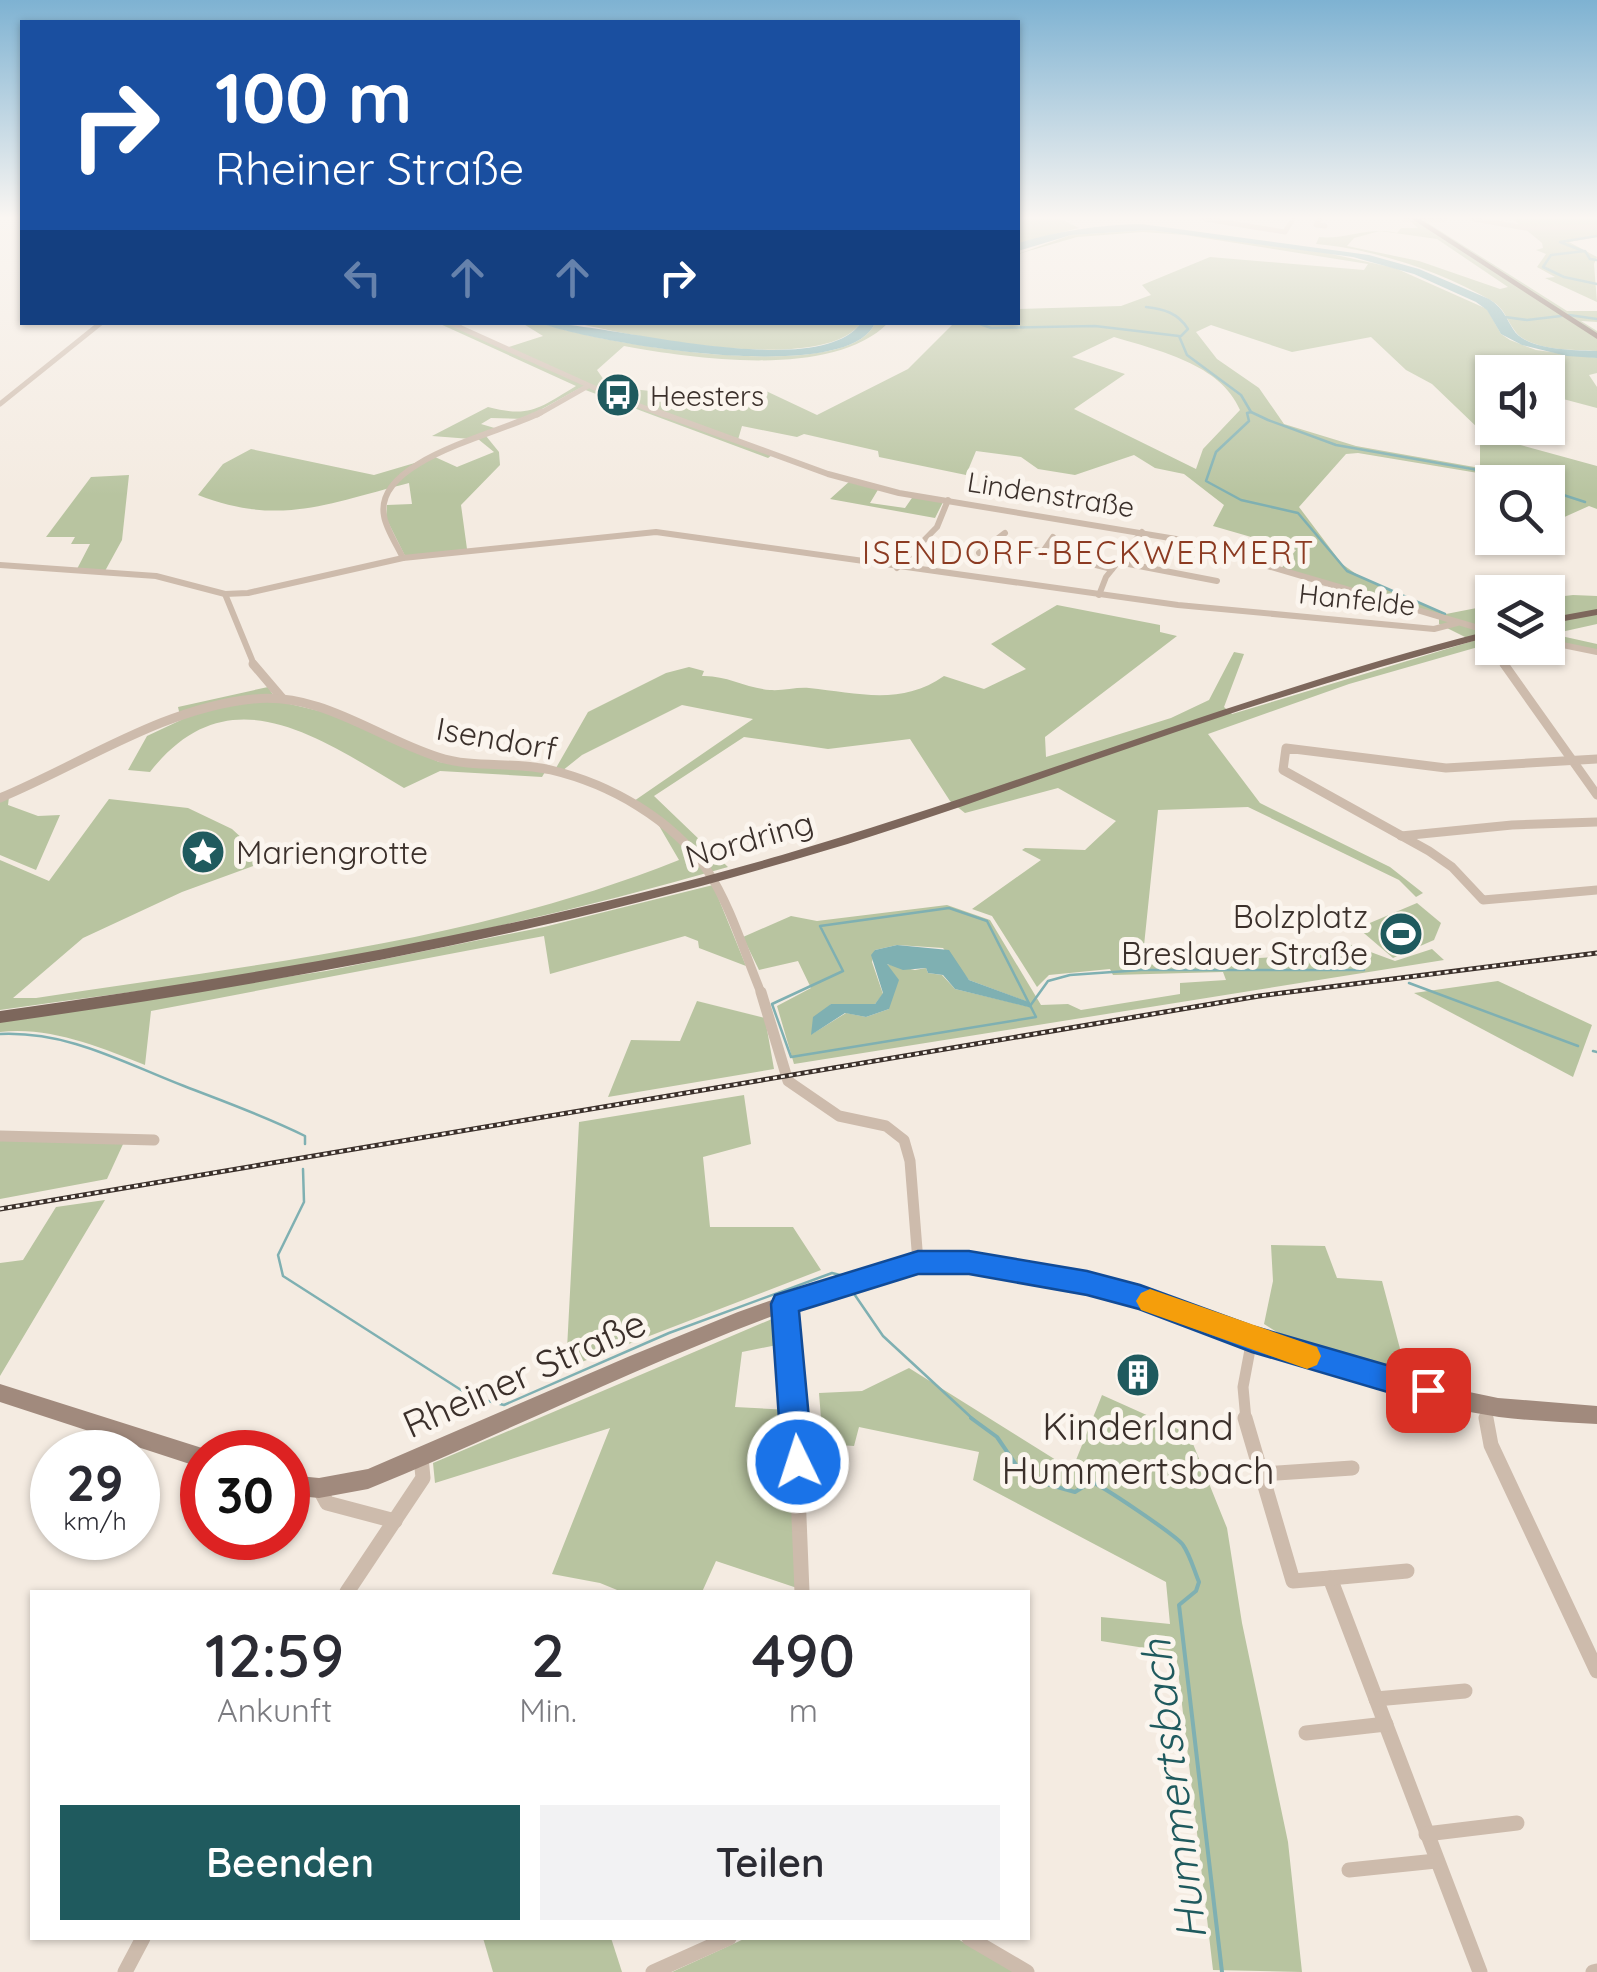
<!DOCTYPE html>
<html lang="de">
<head>
<meta charset="utf-8">
<style>
  :root { --surface:#fff; --page:#f2f2f3; --text:#2b2b33; --muted:#7c7c81; --accent:#1f5a5e }
  body { margin:0; font-family:Quicksand,sans-serif; background:var(--page); color:var(--text); height:100vh; display:flex; flex-direction:column; font-size:38px; white-space:nowrap }
  * { box-sizing:border-box; margin:0 }
  p { font-size:32px; color:var(--muted) }
  .icon { flex:none; width:55px; height:55px; fill:none; stroke:currentColor; stroke-width:2; stroke-linecap:round; stroke-linejoin:round }
  .map { position:relative; flex:1; overflow:hidden }
  .side { position:absolute; left:30px; top:1590px; width:1000px; height:350px; display:flex; flex-direction:column; background:var(--surface); border-radius:0px; box-shadow:0 2px 8px #0004 }
  .side>* { flex:none }
  .hud { position:absolute; left:20px; top:20px; width:1000px; height:305px; border-radius:0px; box-shadow:0 2px 8px #0004; background:#1a4fa0; color:#fff; overflow:hidden }
  .fabs { position:absolute; left:1475px; top:355px; display:grid; gap:20px }
  .fabs a { display:grid; place-items:center; width:90px; height:90px; border-radius:0px; background:var(--surface); box-shadow:0 2px 8px #0004; font-size:50px }
  .speed { position:absolute; left:30px; top:1430px; display:flex; gap:20px; font-size:50px; font-weight:700; text-align:center }
  .speed>* { display:grid; place-content:center; width:130px; height:130px; border-radius:50%; background:var(--surface); box-shadow:0 2px 8px #0004; line-height:1 }
  .speed small { font-size:25px; font-weight:400 }
  .speed .limit { border:15px solid #d22; background:#fff; color:#111 }
  .pin { position:absolute; display:grid; place-items:center; width:85px; height:85px; color:#fff; margin:-42px; border-radius:20px; box-shadow:0 5px 15px #0006 }
  .me { position:absolute; width:110px; margin:-55px; rotate:356deg; stroke-linejoin:round; filter:drop-shadow(0 0 8px #0008) }
  .turn { display:flex; align-items:center; gap:35px; height:210px; padding:0 30px; font-size:45px }
  .turn .icon { width:130px; height:130px; stroke-width:2.5 }
  .turn b { display:block; font-size:70px; line-height:85px }
  .lanes { display:flex; align-items:center; height:95px; padding:0 30px; background:#0003; justify-content:center; gap:50px; direction:ltr }
  .lanes .off { opacity:.35 }
  .eta { display:flex; justify-content:space-evenly; align-items:center; height:170px; text-align:center }
  .eta b { font-size:60px; font-weight:600; line-height:70px }
  .action { display:flex; gap:20px; margin-top:auto; padding:20px 30px }
  .action a { flex:1; height:115px; border-radius:0px; background:var(--accent); color:#fff; font-size:40px; font-weight:600; line-height:115px; text-align:center }
  .action a+a { background:var(--page); color:var(--text) }
  .map>svg:first-child { display:block }
  .green { fill:#b8c4a0; fill-rule:evenodd }
  .water { fill:#7fb0b2 }
  .lines { fill:none; stroke-linecap:round; stroke-linejoin:round }
  .stream-far1 { stroke:#7fb0b2; stroke-width:2.5 }
  .stream { stroke:#7fb0b2; stroke-width:4 }
  .street-far4 { stroke:#cdbbac; stroke-width:5 }
  .street-far3 { stroke:#cdbbac; stroke-width:6 }
  .street-far2 { stroke:#cdbbac; stroke-width:9 }
  .street-far1 { stroke:#cdbbac; stroke-width:11 }
  .street { stroke:#cdbbac; stroke-width:15 }
  .secondary { fill:#a18a7d; fill-rule:evenodd }
  .primary { fill:#7d675c; fill-rule:evenodd }
  .rail-casing { stroke:#3b302b; stroke-width:5 }
  .rail { stroke:#fbf5ee; stroke-width:2.5; stroke-dasharray:4; stroke-linecap:butt }
  .route { fill:#1a73e8; stroke:#114b97; stroke-width:2.5 }
  .slow { fill:#f59e0b }
  .labels { text-anchor:middle; dominant-baseline:central; stroke-width:10; stroke-linejoin:round; paint-order:stroke }
  .far-poi-label { font-size:28px; fill:#3b302b; stroke:#fbf5ee; text-anchor:start }
  .far-street-label { font-size:28px; fill:#3b302b; stroke:#fbf5ee }
  .far-quarter-label { font-size:32px; letter-spacing:2.5px; fill:#8c3b22; stroke:#fbf5ee }
  .street-label { font-size:32px; fill:#3b302b; stroke:#fbf5ee }
  .poi-label { font-size:32px; fill:#3b302b; stroke:#fbf5ee; text-anchor:start }
  .near-street-label { font-size:38px; fill:#3b302b; stroke:#fbf5ee }
  .near-poi-label { font-size:38px; fill:#3b302b; stroke:#fbf5ee }
  .near-water-label { font-size:42px; font-style:italic; fill:#1f5a5e; stroke:#fbf5ee }
</style>
</head>
<body>
<div class="map">
<svg width="1597" height="1972" viewBox="0 0 1597 1972">
  <rect width="100%" height="100%" fill="#f4ebe1"/>
  <g class="green">
    <polygon points="1018,219 1061,219 1079,228 1018,243"/>
    <polygon points="1513,219 1597,219 1597,237 1569,242 1597,257 1594,264 1597,302 1545,278 1555,277 1537,267 1546,254 1536,250 1543,248 1542,243"/>
    <path d="M1423,220L1567,311H1597V322L1581,321L1597,331V351C1575,350 1529,351 1515,331C1506,319 1505,309 1492,301C1441,271 1369,248 1316,244L1319,237C1344,240 1369,226 1397,233L1401,228H1418L1410,221ZM1380,231L1437,239L1508,287L1500,289L1419,261L1347,246L1354,238Z"/>
    <path d="M1150,230L1327,253L1395,268L1487,309L1501,334L1510,340L1536,350L1597,358V373L1589,375L1597,387V408L1548,395V372H1492V423L1481,431L1432,384L1406,370L1371,337L1292,352L1211,325L1196,332L1217,359L1259,388L1284,424L1356,446L1480,468V434L1597,466V509L1589,506L1560,519L1548,510V482H1502L1484,474L1358,453L1346,454L1299,507L1342,564L1359,576L1446,614L1492,605V643L1349,684L1208,734L1260,803L1390,867L1423,893L1416,897L1399,880L1248,807L1158,810L1142,965L1295,956L1338,940L1395,961L1432,949L1444,960L794,1064L777,1006L811,988L798,961L759,970L743,937L791,916L817,921L947,905L990,920L1041,1005L1068,1004L1081,1010L1180,994V983L1226,980L1223,972L1113,975L1110,969L1049,975L1037,987L992,916L972,909L1041,860L1022,850L1025,848L1085,850L1116,821L1058,788L965,813L950,801L910,739L828,749L744,737L654,796L728,867C593,906 454,938 315,964C211,983 105,995 0,1010V860L49,881L109,799L188,808L232,829L267,861L182,892L83,938L13,998H36C251,965 474,942 679,860L658,824L634,801L753,719L682,705L582,755L562,771L556,768L588,712L666,673L689,667L704,671L702,676C726,675 746,688 770,690C783,691 796,687 809,688C857,693 902,706 944,676L984,689L1026,669L991,644L1057,605L1160,625V632L1177,636L1045,737L1046,757L1171,718L1209,700L1234,652L1244,654L1224,707L1232,714L1473,641L1439,624V619L1280,570L1296,550L1213,526L1224,505L1184,474L1155,468L1134,455L1075,475L1038,469L1021,457L976,451L966,475L879,457L878,451L804,434L797,437L742,426L737,443L772,455L768,458L580,388L524,419L491,418L481,424L498,429L471,439L432,436L488,407C531,418 539,408 576,386L438,323H468L460,326L506,348L543,336L522,323L539,322C594,343 848,387 875,323H888C833,379 695,359 624,346L597,370L604,380L622,388L698,396L766,391L817,415L908,369L954,323L1018,322V309L1121,306L1151,295L1142,285L1210,257L1364,270L1368,264L1185,235L1143,232L1077,237L1018,254L1071,235ZM1114,337C1157,350 1221,364 1240,410L1203,449L1196,469L1074,409L1125,374L1072,357ZM897,945L943,948L969,980L1028,1002L1030,1007L955,989L942,975L928,973L926,968L915,970L886,964L889,1009L866,1017L846,1013L812,1034L831,1004H875L883,994L872,962L875,950Z"/>
    <path d="M576,323H861C823,376 632,336 576,323Z"/>
    <path d="M486,436L499,452L500,465L461,505L467,549L405,556L386,518L387,505L412,504L409,483C329,503 280,527 198,495L223,464L251,449L374,475L435,457L457,467L494,452L478,439Z"/>
    <polygon points="129,475 122,540 105,571 77,569 90,544 71,544 75,537 46,537 91,477"/>
    <polygon points="851,480 879,488 870,503 905,508 914,495 944,500 935,518 830,499"/>
    <polygon points="1573,595 1597,596 1597,624 1552,634 1597,644 1597,652 1548,642 1548,598"/>
    <path d="M268,687L277,701L332,714L439,762L545,772L542,777L440,771L404,788C319,738 229,671 150,772L128,770L147,736L181,720L178,707Z"/>
    <polygon points="9,797 8,805 38,816 60,815 36,870 0,855 0,801"/>
    <path d="M713,885L746,966L699,948L698,941L685,936L550,974L544,936L151,1011L145,1065C100,1047 49,1026 0,1032V1020L326,971L544,927Z"/>
    <polygon points="1417,903 1441,923 1434,940 1393,958 1358,928"/>
    <polygon points="1498,981 1592,1025 1573,1077 1414,993"/>
    <polygon points="697,1001 765,1018 774,1069 608,1097 631,1040 680,1041"/>
    <polygon points="744,1095 751,1144 703,1157 710,1227 793,1227 821,1270 566,1368 579,1122"/>
    <polygon points="0,1138 124,1142 107,1179 0,1199"/>
    <polygon points="105,1200 0,1376 0,1263 23,1260 56,1207"/>
    <polygon points="1271,1245 1325,1246 1337,1278 1382,1281 1407,1375 1288,1339 1264,1324 1273,1281"/>
    <polygon points="779,1316 782,1344 742,1352 735,1407 789,1410 797,1588 716,1561 702,1592 622,1592 600,1583 552,1574 610,1428 435,1483 433,1463"/>
    <polygon points="909,1368 1072,1470 1102,1395 1189,1434 1227,1528 1242,1623 1288,1842 1302,1972 1213,1970 1176,1653 1101,1641 1101,1617 1170,1624 1166,1582 973,1480 979,1452 859,1427 854,1446 823,1444 819,1393 862,1391"/>
    <polygon points="483,1938 611,1938 622,1972 493,1972"/>
    <polygon points="746,1938 956,1938 1014,1972 672,1972"/>
  </g>
  <g class="water">
    <path d="M1141,224L1369,255L1419,269L1489,299C1503,308 1505,316 1513,329C1526,351 1575,350 1597,351V358L1567,356L1522,345L1501,334L1487,310L1476,302L1414,274L1353,257L1150,230L1071,235L1018,251V243C1058,231 1098,225 1141,224Z"/>
    <path d="M540,323C607,322 817,384 861,323H875C848,387 594,343 540,323Z"/>
    <polygon points="897,945 949,950 969,980 1029,1002 1032,1008 955,989 943,975 928,973 926,968 903,970 887,964 899,980 889,1009 866,1017 845,1013 811,1035 813,1017 831,1004 875,1004 883,993 871,955 875,950"/>
  </g>
  <g class="lines">
    <g class="stream-far1">
      <polyline points="1583,251 1560,242 1597,236"/>
      <polyline points="1597,260 1590,259 1585,251 1551,255 1543,267 1564,277 1597,284"/>
      <path d="M1146,307C1164,309 1178,313 1188,329L1181,336"/>
      <polyline points="1569,315 1597,319"/>
      <polyline points="1505,317 1527,320 1561,316"/>
      <polyline points="975,322 991,328 1095,326 1179,336 1187,355 1241,395 1251,412 1268,420 1336,445 1478,470"/>
      <polyline points="1251,412 1247,413 1249,421 1216,452 1206,481 1241,500 1298,513 1347,571 1445,614"/>
      <polyline points="1488,472 1522,482"/>
      <polyline points="1548,490 1585,502"/>
      <polygon points="949,908 987,921 1036,1017 791,1057 772,1004 843,971 820,926"/>
      <polyline points="1409,983 1578,1046"/>
      <polyline points="1030,1006 1048,981 1070,975 1141,970 1364,970"/>
      <path d="M0,1034C68,1031 122,1062 184,1086C225,1102 265,1116 305,1136V1144"/>
      <polyline points="1593,1051 1597,1052"/>
      <polyline points="303,1169 304,1202 278,1255 283,1276 472,1397 504,1405 669,1333 832,1273 840,1275"/>
      <polyline points="848,1285 883,1336 974,1420"/>
    </g>
    <path class="stream" d="M971,1418L997,1437L1025,1478L1075,1492L1091,1482C1100,1484 1177,1536 1183,1545C1190,1555 1194,1570 1199,1582L1196,1591L1179,1605L1222,1972"/>
    <g class="street-far4">
      <polyline points="1205,219 1285,232 1293,219"/>
      <polyline points="1320,219 1316,225 1325,226"/>
      <polyline points="1404,219 1445,219"/>
      <polyline points="1474,219 1525,228 1597,227"/>
      <polyline points="448,322 608,394 664,415"/>
      <polyline points="0,404 102,322"/>
      <polyline points="537,415 588,386"/>
    </g>
    <g class="street-far3">
      <polyline points="658,412 828,474 899,493 1176,539 1492,632"/>
      <polyline points="995,540 1112,569"/>
      <polyline points="979,553 1005,533"/>
      <polyline points="1042,553 1053,537"/>
      <path d="M403,558C397,545 386,529 384,516C373,459 503,433 541,412"/>
      <polyline points="1118,562 1217,581"/>
      <polyline points="0,565 156,576 225,594 248,593 403,558 656,532 1178,605 1434,629 1457,623"/>
      <polyline points="897,568 937,527 948,500"/>
      <polyline points="225,594 255,667"/>
      <polyline points="1099,595 1106,577 1142,532"/>
      <polyline points="1548,642 1597,652"/>
      <polyline points="1494,651 1505,667"/>
    </g>
    <g class="street-far2">
      <polyline points="253,664 282,698"/>
      <polyline points="1504,664 1597,795"/>
      <polyline points="1597,759 1446,768 1286,748 1283,770 1429,851 1452,867 1483,900 1597,890"/>
      <path d="M0,798C82,764 163,708 253,699C322,692 375,737 438,757C474,769 514,761 551,770C610,784 672,819 707,870C731,906 745,955 762,995"/>
      <polyline points="1401,836 1512,825 1597,822"/>
    </g>
    <g class="street-far1">
      <polyline points="761,992 788,1081 839,1116 886,1126 904,1140 910,1161 918,1262"/>
      <polyline points="0,1136 154,1140"/>
      <polyline points="785,1304 795,1420"/>
      <polyline points="1484,1405 1487,1420"/>
      <polyline points="1246,1420 1243,1387 1252,1339"/>
    </g>
    <g class="street">
      <polyline points="795,1418 802,1592"/>
      <polyline points="1245,1418 1293,1581 1330,1578 1480,1972"/>
      <polyline points="1486,1418 1491,1445 1597,1671"/>
      <polyline points="1261,1474 1352,1468"/>
      <polyline points="319,1488 327,1503 395,1521"/>
      <polyline points="1330,1578 1407,1571"/>
      <polyline points="347,1592 423,1478 421,1457"/>
      <polyline points="1376,1699 1465,1691"/>
      <polyline points="1306,1733 1386,1724"/>
      <polyline points="1426,1834 1517,1823"/>
      <polyline points="1349,1870 1436,1861"/>
      <polyline points="969,1938 1027,1972"/>
      <polyline points="125,1972 143,1938"/>
      <polyline points="653,1972 729,1938"/>
      <polyline points="1593,1972 1597,1971"/>
    </g>
    <g class="secondary">
      <path d="M923,1254L967,1255L1051,1267L1131,1289L1338,1358L1426,1383L1498,1398L1597,1406V1424C1564,1422 1531,1421 1499,1417C1413,1404 1327,1373 1244,1345C1141,1310 1035,1264 923,1270C875,1272 829,1295 786,1311C643,1363 508,1432 368,1489L319,1498L288,1495V1475L319,1478L368,1469L630,1356L738,1312L877,1263Z"/>
      <polygon points="0,1384 202,1448 210,1452 202,1452 202,1468 0,1402"/>
    </g>
    <g class="primary">
      <polygon points="1412,219 1420,219 1597,333 1597,339"/>
      <polygon points="1597,609 1597,615 1548,624 1548,618"/>
      <path d="M1492,630V636C1375,667 1259,703 1144,743C1026,783 910,827 790,861C531,937 267,985 0,1023V1011C264,974 526,929 782,855C1021,785 1251,691 1492,630Z"/>
    </g>
    <defs>
      <polyline id="rail" points="0,1209 1259,996 1597,953"/>
    </defs>
    <use href="#rail" class="rail-casing"/>
    <use href="#rail" class="rail"/>
  </g>
  <linearGradient id="sky" x2="0" y2="1"><stop stop-color="#7eb2d2"/><stop offset="0.44" stop-color="#faf6f2"/><stop offset="1" stop-color="#faf6f2" stop-opacity="0"/></linearGradient>
  <rect width="1597" height="495" fill="url(#sky)"/>
  <polygon class="route" points="918,1251 969,1251 1087,1271 1140,1285 1252,1326 1428,1377 1439,1381 1443,1390 1439,1400 1428,1404 1252,1352 1139,1309 1087,1295 969,1274 918,1274 799,1311 813,1462 808,1473 798,1477 787,1473 782,1462 771,1304 775,1295"/>
  <polygon class="slow" points="1150,1289 1317,1347 1321,1356 1317,1365 1307,1369 1141,1310 1136,1301 1141,1293"/>
  <defs>
    <symbol id="bus-disc" viewBox="-11 -11 22 22"><circle r="9.5" fill="#1f5a5e" stroke="#fbf5ee"/><path d="M-5-6H5V4H4V6H2V4H-2V6H-4V4H-5ZM-3.5-4V0h7V-4ZM-3.5 1.2v1.5H-2V1.2ZM2 1.2v1.5H3.5V1.2Z" fill="#fff"/></symbol>
    <symbol id="sight-disc" viewBox="-11 -11 22 22"><circle r="9.5" fill="#1f5a5e" stroke="#fbf5ee"/><path d="M0-6L1.8-2.2L6-1.7L2.9 1.2L3.7 5.4L0 3.3L-3.7 5.4L-2.9 1.2L-6-1.7L-1.8-2.2Z" fill="#fff"/></symbol>
    <symbol id="stadium-disc" viewBox="-11 -11 22 22"><circle r="9.5" fill="#1f5a5e" stroke="#fbf5ee"/><path d="M0-5a6.5 5 0 1 0 0 10a6.5 5 0 1 0 0-10ZM-3.5-1.8h7v3.6h-7Z" fill="#fff"/></symbol>
    <symbol id="building-disc" viewBox="-11 -11 22 22"><circle r="9.5" fill="#1f5a5e" stroke="#fbf5ee"/><path d="M-4-6H4V6H1V3H-1V6H-4ZM-2.5-4.3h1.7v1.8h-1.7ZM.8-4.3h1.7v1.8H.8ZM-2.5-1h1.7V.8h-1.7ZM.8-1h1.7V.8H.8Z" fill="#fff"/></symbol>
  </defs>
  <g fill-rule="evenodd">
    <use href="#bus-disc" x="593" y="370" width="50" height="50"/>
    <use href="#sight-disc" x="178" y="827" width="50" height="50"/>
    <use href="#stadium-disc" x="1376" y="909" width="50" height="50"/>
    <use href="#building-disc" x="1113" y="1350" width="50" height="50"/>
  </g>
  <g class="labels">
    <g class="far-poi-label">
      <text x="650" y="395">Heesters</text>
    </g>
    <g class="far-street-label">
      <text transform="translate(1051 494) rotate(9)">Lindenstraße</text>
      <text transform="translate(1357 599) rotate(6)">Hanfelde</text>
    </g>
    <g class="far-quarter-label">
      <text x="1089" y="552">ISENDORF-BECKWERMERT</text>
    </g>
    <g class="street-label">
      <text transform="translate(497 738) rotate(10)">Isendorf</text>
      <text transform="translate(749 839) rotate(-16)">Nordring</text>
    </g>
    <g class="poi-label">
      <text x="236" y="852">Mariengrotte</text>
      <text x="1368" y="916" text-anchor="end">Bolzplatz<tspan x="1368" dy="37">Breslauer Straße</tspan></text>
    </g>
    <g class="near-street-label">
      <text transform="translate(524 1373) rotate(-24)">Rheiner Straße</text>
    </g>
    <g class="near-poi-label">
      <text x="1138" y="1426">Kinderland<tspan x="1138" dy="44">Hummertsbach</tspan></text>
    </g>
    <g class="near-water-label">
      <text transform="translate(1173 1790) rotate(-97)">Hummertsbach</text>
    </g>
  </g>
</svg>
<div class="fabs">
<a><svg class="icon" aria-label="sound" viewBox="0 0 24 24"><path d="M4 9h4l5-4v14l-5-4H4zM17 9q2 3 0 6"/></svg></a>
<a><svg class="icon" aria-label="search" viewBox="0 0 24 24"><circle cx="10" cy="10" r="6"/><path d="M15 15l6 6"/></svg></a>
<a><svg class="icon" aria-label="layers" viewBox="0 0 24 24"><path d="M12 4l9 5-9 5-9-5zM3 14l9 5 9-5"/></svg></a>
</div>
<div class="speed"><div>29<small>km/h</small></div><div class="limit">30</div></div>
<div class="pin" style="left:1428px;top:1390px;background:#d93025"><svg class="icon" aria-label="arrive" viewBox="0 0 24 24"><path d="M6 21V4h12l-3 4 3 4H6"/></svg></div>
<svg class="me" style="left:798px;top:1462px" viewBox="-20 -20 40 40"><circle r="17" fill="#1a73e8" stroke="#fff" stroke-width="3"/><path d="M0-11L8 9 0 5-8 9z" fill="#fff"/></svg>
<div class="hud">
<div class="turn"><svg class="icon" aria-label="right" viewBox="0 0 24 24"><path d="M7 20v-9h11M14 6l5 5-5 5"/></svg><div><b>100 m</b>Rheiner Straße</div></div>
<div class="lanes"><svg class="icon off" aria-label="left" viewBox="0 0 24 24"><path d="M17 20v-9H6M10 6l-5 5 5 5"/></svg><svg class="icon off" aria-label="ahead" viewBox="0 0 24 24"><path d="M12 20V5M6 11l6-6 6 6"/></svg><svg class="icon off" aria-label="ahead" viewBox="0 0 24 24"><path d="M12 20V5M6 11l6-6 6 6"/></svg><svg class="icon" aria-label="right" viewBox="0 0 24 24"><path d="M7 20v-9h11M14 6l5 5-5 5"/></svg></div>
</div>
<section class="side">
<div class="eta">
<div><b>12:59</b><p>Ankunft</p></div>
<div><b>2</b><p>Min.</p></div>
<div><b>490</b><p>m</p></div>
</div>
<div class="action"><a>Beenden</a><a>Teilen</a></div>
</section>
</div>
</body>
</html>
